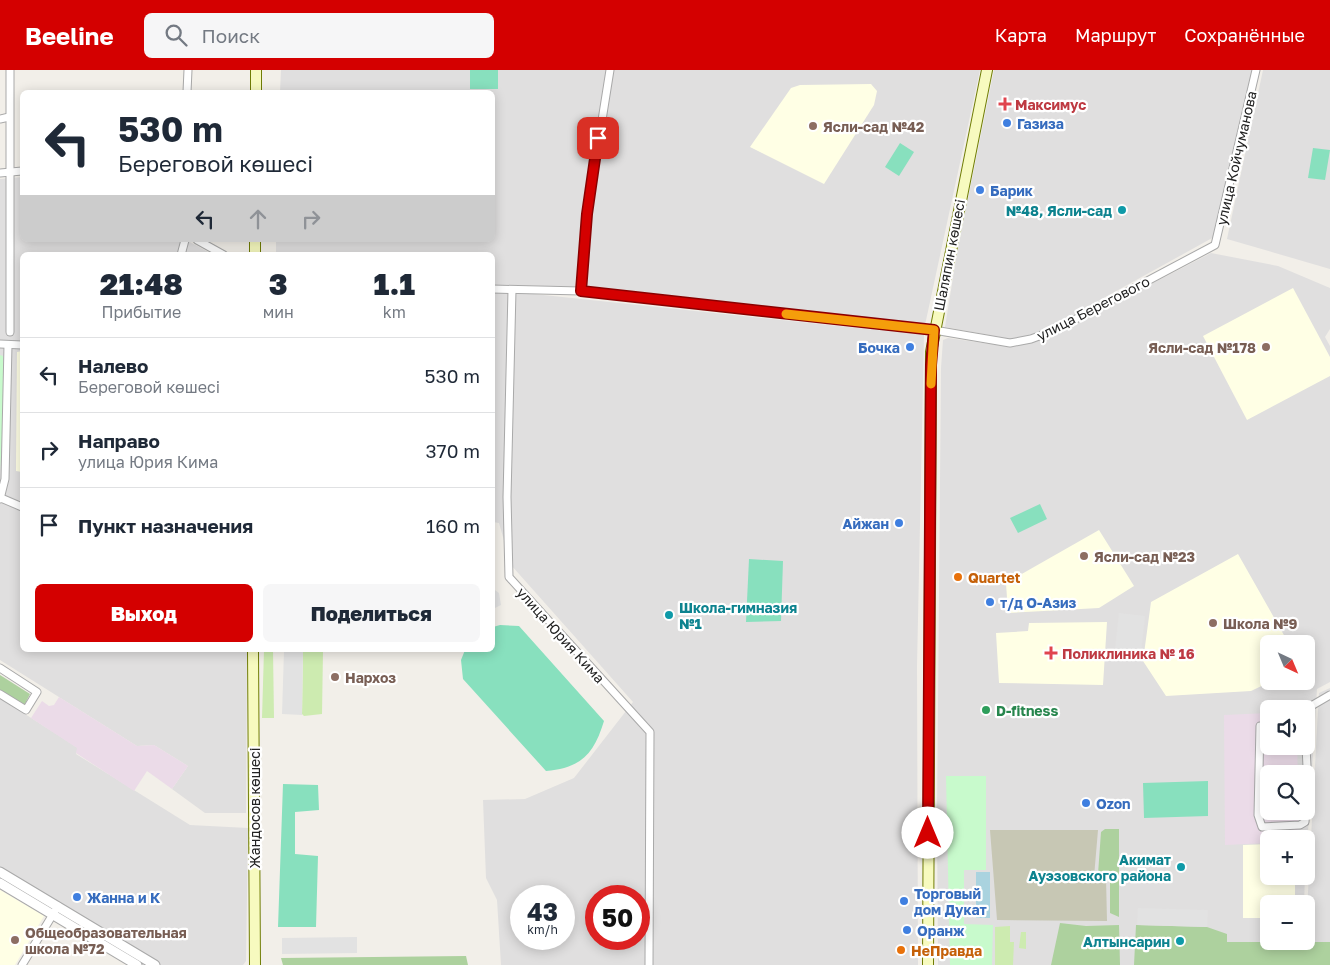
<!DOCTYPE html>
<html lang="ru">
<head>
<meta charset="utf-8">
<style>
  :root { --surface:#fff; --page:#f6f6f7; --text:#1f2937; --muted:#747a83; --line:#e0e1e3; --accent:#d40000 }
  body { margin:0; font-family:"Golos Text",sans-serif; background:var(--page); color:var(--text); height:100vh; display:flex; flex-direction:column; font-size:19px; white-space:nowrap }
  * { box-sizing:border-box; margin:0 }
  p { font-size:16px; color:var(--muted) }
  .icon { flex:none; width:28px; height:28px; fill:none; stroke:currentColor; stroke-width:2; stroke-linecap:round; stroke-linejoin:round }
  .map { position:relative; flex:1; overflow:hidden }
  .side { position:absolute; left:20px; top:182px; width:475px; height:400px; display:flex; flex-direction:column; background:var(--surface); border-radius:8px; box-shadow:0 2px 12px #0003 }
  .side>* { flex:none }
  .hud { position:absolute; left:20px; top:20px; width:475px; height:152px; border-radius:8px; box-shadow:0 2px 12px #0003; background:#fff; color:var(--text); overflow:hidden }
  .needle { width:32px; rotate:136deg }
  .buttons { position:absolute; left:1260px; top:565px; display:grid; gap:10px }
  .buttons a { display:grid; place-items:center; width:55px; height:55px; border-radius:8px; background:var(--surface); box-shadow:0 2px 12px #0003; font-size:25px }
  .speed { position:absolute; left:510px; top:815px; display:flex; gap:10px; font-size:25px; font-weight:700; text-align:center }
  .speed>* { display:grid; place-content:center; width:65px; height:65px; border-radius:50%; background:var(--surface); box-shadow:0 2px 12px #0003; line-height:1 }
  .speed small { font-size:12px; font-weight:400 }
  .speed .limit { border:8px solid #d22; background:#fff; color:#111 }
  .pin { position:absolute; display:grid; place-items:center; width:42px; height:42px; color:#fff; margin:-21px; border-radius:10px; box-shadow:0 2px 8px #0006 }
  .me { position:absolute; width:55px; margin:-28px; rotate:0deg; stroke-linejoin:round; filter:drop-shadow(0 0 4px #0008) }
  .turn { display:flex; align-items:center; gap:18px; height:105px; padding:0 15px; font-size:22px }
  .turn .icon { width:65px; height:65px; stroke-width:2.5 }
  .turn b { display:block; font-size:35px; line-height:42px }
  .lanes { display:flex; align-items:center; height:48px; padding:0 15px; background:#0003; justify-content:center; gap:25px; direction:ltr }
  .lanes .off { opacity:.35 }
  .eta { display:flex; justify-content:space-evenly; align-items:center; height:85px; text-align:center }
  .eta b { font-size:30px; font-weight:800; line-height:35px }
  .primary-button { display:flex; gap:10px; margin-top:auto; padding:10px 15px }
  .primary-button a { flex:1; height:58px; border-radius:8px; background:var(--accent); color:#fff; font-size:20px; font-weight:800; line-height:58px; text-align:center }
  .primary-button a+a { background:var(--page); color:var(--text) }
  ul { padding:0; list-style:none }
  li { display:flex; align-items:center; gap:15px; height:75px; padding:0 15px; border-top:1px solid var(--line) }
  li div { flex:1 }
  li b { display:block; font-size:19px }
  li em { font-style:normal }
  header { display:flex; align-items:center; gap:30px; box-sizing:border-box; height:70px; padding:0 25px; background:var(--accent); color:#fff }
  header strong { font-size:24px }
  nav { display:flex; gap:28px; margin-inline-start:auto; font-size:18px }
  .search { width:350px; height:45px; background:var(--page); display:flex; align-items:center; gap:12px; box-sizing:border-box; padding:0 18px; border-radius:8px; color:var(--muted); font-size:19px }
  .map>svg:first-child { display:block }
  .residential { fill:#e0dfdf; fill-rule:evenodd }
  .industrial { fill:#ebdbe8 }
  .education { fill:#ffffe5 }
  .construction { fill:#c7c7b4 }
  .grass { fill:#cdebb0 }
  .forest { fill:#add19e }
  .park { fill:#c8facc }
  .pitch { fill:#88e0be }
  .parking { fill:#e2e2e2 }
  .water { fill:#aad3df }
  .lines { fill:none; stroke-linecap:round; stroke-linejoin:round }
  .minor-casing { stroke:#a9a9a9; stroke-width:9 }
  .tertiary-casing { stroke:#a9a9a9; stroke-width:11 }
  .secondary-casing { stroke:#707d05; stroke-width:12 }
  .minor { stroke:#fff; stroke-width:7 }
  .tertiary { stroke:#fff; stroke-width:9 }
  .secondary { stroke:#f7fabf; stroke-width:10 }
  .route-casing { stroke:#8a0000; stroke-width:12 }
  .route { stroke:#d40000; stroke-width:9 }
  .slow { stroke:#f59e0b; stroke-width:9 }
  .health-dot { fill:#e0444e; stroke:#fff; stroke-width:2 }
  .shop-dot { fill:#3f7fe0; stroke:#fff; stroke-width:2 }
  .education-dot { fill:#8d6e63; stroke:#fff; stroke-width:2 }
  .culture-dot { fill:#0f9aa8; stroke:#fff; stroke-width:2 }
  .food-dot { fill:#e8710a; stroke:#fff; stroke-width:2 }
  .leisure-dot { fill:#2e9e5b; stroke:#fff; stroke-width:2 }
  .labels { text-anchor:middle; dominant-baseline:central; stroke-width:4.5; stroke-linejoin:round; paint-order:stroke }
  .health-label { font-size:14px; font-weight:bold; fill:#be3a42; stroke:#fff; text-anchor:start }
  .shop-label { font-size:14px; font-weight:bold; fill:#366cbe; stroke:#fff; text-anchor:start }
  .education-label { font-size:14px; font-weight:bold; fill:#785e54; stroke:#fff; text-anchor:start }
  .street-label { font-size:14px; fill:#222; stroke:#fff }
  .culture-label { font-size:14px; font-weight:bold; fill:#0d838f; stroke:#fff; text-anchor:end }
  .food-label { font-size:14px; font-weight:bold; fill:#c56008; stroke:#fff; text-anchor:start }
  .leisure-label { font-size:14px; font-weight:bold; fill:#27864d; stroke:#fff; text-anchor:start }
</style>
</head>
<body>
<header>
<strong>Beeline</strong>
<div class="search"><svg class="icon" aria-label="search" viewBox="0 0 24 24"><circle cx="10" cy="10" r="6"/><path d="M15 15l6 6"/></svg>Поиск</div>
<nav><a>Карта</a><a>Маршрут</a><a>Сохранённые</a></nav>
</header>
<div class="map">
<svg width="1330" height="895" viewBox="0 0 1330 895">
  <rect width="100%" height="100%" fill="#f2efe9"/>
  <g class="residential">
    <polygon points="281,0 980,0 925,255 598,217 493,215 492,185 276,185 276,170 492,170 492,22 280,22"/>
    <polygon points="994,0 1256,0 1214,167 1053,256 1030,266 1011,269 945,257 957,183"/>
    <polygon points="1263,0 1330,0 1330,199 1227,169"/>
    <polygon points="22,107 22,170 186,170 214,185 22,185 22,580 247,580 246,743 205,743 172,719 188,696 154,675 137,676 0,590 0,109"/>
    <path d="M1211,183L1278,196L1330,218V259L1325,267L1330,276V612L1317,619L1306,792V769H1269V806H1305L1304,834H1269V871H1302L1300,895H938L937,749L941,298L943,270L948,268L1011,277L1032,273L1055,264ZM1269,574H1306V611H1269ZM1269,639H1306V676H1269ZM1269,704H1306V741H1269Z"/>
    <path d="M493,222H515L924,265L917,596L918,895H501L497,830L486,808L483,730L525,729L574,708L633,632L511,495L499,453L493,452ZM521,826H564V869H521ZM596,826H639V869H596Z"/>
    <polygon points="1330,618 1330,895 1304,895 1319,623"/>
    <polygon points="0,628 78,678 76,684 190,755 248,758 246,891 243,895 129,895 0,816"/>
  </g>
  <g class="industrial">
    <polygon points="59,627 137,676 154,675 188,696 172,719 147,701 134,721 76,683 77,678 31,648 42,631 49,636 54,635"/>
    <polygon points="1269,643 1269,676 1297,676 1298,704 1269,704 1269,741 1298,741 1298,769 1269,769 1269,773 1225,775 1224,645"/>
  </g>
  <g class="education">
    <polygon points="871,14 877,21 874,35 824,114 750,77 791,18 800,15"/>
    <polygon points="1293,218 1330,287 1330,306 1247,350 1203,266"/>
    <polygon points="22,281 22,402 16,401 17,282"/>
    <polygon points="1099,460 1134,516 1099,538 1008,543 1006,513"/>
    <polygon points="1238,484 1289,574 1269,574 1269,611 1272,611 1251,621 1166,626 1143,591 1151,532"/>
    <polygon points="1107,552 1103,615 999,613 996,563 1028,561 1029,553"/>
    <polygon points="1269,774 1269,806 1295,806 1295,834 1269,834 1269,848 1243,848 1243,775"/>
    <polygon points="0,820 44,846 15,895 0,895"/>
  </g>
  <polygon class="construction" points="990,760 1098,760 1094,807 1106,808 1107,851 997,850"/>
  <g class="grass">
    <polygon points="264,580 273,580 274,648 262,648"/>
    <polygon points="303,580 323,580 322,644 304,646 302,644"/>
    <polygon points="1010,856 1010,872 1014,872 1013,895 995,895 995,857"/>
    <polygon points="1021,862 1026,862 1026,879 1019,878"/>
  </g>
  <g class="forest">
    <polygon points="0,605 30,624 24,636 0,621"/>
    <polygon points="1105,759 1119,759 1119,847 1110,843 1110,804 1098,804 1101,762"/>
    <polygon points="1060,853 1086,856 1119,855 1120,895 1051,895"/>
    <polygon points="1136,855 1207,857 1227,864 1227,872 1330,872 1330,895 1134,895"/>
    <polygon points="466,886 468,895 283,895 281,888"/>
  </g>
  <g class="park">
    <polygon points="0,285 3,286 4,338 0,401"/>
    <polygon points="946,706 986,706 986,800 964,800 964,854 993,855 992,895 950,895"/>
  </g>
  <g class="pitch">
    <rect x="470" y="0" width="28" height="19"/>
    <polygon points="900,73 914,82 899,106 885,97"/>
    <polygon points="1313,78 1330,80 1325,110 1308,108"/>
    <polygon points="1040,434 1047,449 1018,463 1010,448"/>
    <polygon points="749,489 783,491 781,551 746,552"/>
    <path d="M500,555L519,556L604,651C594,684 581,698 546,701L463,609L461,590L465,580H492L493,557Z"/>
    <polygon points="1208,711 1208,746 1144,748 1143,713"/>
    <polygon points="283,714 318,715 319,740 295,742 295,784 318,786 316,857 278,857"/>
  </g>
  <g class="parking">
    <polygon points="492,518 499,523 501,535 493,539"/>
    <polygon points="1119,543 1145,546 1141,582 1115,580"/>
    <polygon points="284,580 303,580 302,645 282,644"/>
    <polygon points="1138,838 1208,840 1207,857 1137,855"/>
    <polygon points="357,867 357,883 282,884 282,868"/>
  </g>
  <rect class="water" x="976" y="802" width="14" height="46"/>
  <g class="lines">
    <defs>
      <g id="minor">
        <polyline points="10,0 10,262"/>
        <polyline points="187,22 188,0"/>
        <polyline points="0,49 9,47"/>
        <polyline points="0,103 22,101"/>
        <polyline points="197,170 224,185"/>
        <polyline points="181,185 185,170"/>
        <polyline points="492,219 581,221 934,260 1010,273 1031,269 1055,260 1215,175 1256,0"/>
        <polyline points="512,220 507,427 509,507 650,662 649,895"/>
        <polyline points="581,221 587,144 610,0"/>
        <polyline points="0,274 22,275"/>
        <polyline points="1,428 22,437"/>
        <polyline points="0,429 5,409 8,275"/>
        <polyline points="0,598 37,622 26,640 0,624"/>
        <polyline points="1306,639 1330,625"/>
        <polyline points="1260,656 1258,745 1262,757 1300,755 1305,752 1308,718 1306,676"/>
        <polyline points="22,895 58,836"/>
      </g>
      <g id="tertiary">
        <polyline points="0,802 155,895"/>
        <polyline points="0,813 137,895"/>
      </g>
      <g id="secondary">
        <polyline points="256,22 256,0"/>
        <polyline points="255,185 255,170"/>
        <polyline points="253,580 255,895"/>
        <polyline points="928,895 931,282 987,0"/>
      </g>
    </defs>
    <use href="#minor" class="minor-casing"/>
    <use href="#tertiary" class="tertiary-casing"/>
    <use href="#secondary" class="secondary-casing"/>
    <use href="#minor" class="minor"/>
    <use href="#tertiary" class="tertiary"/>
    <use href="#secondary" class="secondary"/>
  </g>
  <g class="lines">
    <defs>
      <polyline id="route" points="598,68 587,144 581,221 934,260 931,295 928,763"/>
    </defs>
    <use href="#route" class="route-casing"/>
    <use href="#route" class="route"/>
    <polyline class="slow" points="786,244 934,260 931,314"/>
  </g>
  <g class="health-dot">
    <path d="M1002.5 26.5h5v5h5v5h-5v5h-5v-5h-5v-5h5z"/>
    <path d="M1048.5 575.5h5v5h5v5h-5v5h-5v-5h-5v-5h5z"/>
  </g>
  <g class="shop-dot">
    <circle cx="1007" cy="53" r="5"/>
    <circle cx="980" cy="120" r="5"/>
    <circle cx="910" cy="277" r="5"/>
    <circle cx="899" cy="453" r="5"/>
    <circle cx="990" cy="532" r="5"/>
    <circle cx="1086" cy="733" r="5"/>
    <circle cx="77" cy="827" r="5"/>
    <circle cx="904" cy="831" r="5"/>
    <circle cx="907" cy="860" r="5"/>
  </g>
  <g class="education-dot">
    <circle cx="813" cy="56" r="5"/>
    <circle cx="1266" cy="277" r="5"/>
    <circle cx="1084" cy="486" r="5"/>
    <circle cx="1213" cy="553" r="5"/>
    <circle cx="335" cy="607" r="5"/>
    <circle cx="15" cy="870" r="5"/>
  </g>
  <g class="culture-dot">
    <circle cx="1122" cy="140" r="5"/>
    <circle cx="669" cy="545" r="5"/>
    <circle cx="1181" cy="797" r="5"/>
    <circle cx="1180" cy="871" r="5"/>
  </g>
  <g class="food-dot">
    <circle cx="958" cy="507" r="5"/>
    <circle cx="901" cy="880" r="5"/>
  </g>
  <circle class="leisure-dot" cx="986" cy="640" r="5"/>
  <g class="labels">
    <g class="health-label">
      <text x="1015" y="34">Максимус</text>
      <text x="1062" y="583">Поликлиника № 16</text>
    </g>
    <g class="shop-label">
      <text x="1017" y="53">Газиза</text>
      <text x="990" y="120">Барик</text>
      <text x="900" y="277" text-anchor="end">Бочка</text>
      <text x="889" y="453" text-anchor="end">Айжан</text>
      <text x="1000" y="532">т/д О-Азиз</text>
      <text x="1096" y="733">Ozon</text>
      <text x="914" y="823">Торговый<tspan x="914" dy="16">дом Дукат</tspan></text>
      <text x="87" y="827">Жанна и К</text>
      <text x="917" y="860">Оранж</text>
    </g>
    <g class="education-label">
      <text x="823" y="56">Ясли-сад №42</text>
      <text x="1256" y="277" text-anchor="end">Ясли-сад №178</text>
      <text x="1094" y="486">Ясли-сад №23</text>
      <text x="1223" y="553">Школа №9</text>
      <text x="345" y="607">Нархоз</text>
      <text x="25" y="862">Общеобразовательная<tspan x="25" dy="16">школа №72</tspan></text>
    </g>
    <g class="street-label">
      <text transform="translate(1236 88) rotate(-77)">улица Койчуманова</text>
      <text transform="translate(949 185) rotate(-79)">Шаляпин көшесі</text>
      <text transform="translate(1093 238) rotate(-27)">улица Берегового</text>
      <text transform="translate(561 565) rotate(48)">улица Юрия Кима</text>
      <text transform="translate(254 738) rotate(-90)">Жандосов көшесі</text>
    </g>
    <g class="culture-label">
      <text x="1112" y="140">№48, Ясли-сад</text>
      <text x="679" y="537" text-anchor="start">Школа-гимназия<tspan x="679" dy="16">№1</tspan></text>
      <text x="1171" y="789">Акимат<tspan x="1171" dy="16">Ауэзовского района</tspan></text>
      <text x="1170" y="871">Алтынсарин</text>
    </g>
    <g class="food-label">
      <text x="968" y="507">Quartet</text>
      <text x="911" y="880">НеПравда</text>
    </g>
    <g class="leisure-label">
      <text x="996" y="640">D-fitness</text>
    </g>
  </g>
</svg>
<div class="buttons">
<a><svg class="needle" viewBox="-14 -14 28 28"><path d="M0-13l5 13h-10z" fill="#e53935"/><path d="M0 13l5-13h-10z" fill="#747a83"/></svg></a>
<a><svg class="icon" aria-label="sound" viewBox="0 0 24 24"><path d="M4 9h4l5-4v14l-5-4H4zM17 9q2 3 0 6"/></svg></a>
<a><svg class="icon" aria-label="search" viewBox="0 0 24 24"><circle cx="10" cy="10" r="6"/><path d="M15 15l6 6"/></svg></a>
<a>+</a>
<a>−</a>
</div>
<div class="speed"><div>43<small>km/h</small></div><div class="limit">50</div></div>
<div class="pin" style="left:598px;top:68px;background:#d93025"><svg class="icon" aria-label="arrive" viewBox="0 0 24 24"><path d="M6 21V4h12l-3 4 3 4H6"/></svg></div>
<svg class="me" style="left:928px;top:763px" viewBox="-20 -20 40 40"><circle r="19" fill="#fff"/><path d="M0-13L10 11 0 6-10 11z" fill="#d40000"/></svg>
<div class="hud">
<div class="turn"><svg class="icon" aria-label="left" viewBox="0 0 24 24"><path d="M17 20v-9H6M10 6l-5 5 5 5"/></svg><div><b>530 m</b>Береговой көшесі</div></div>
<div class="lanes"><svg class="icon" aria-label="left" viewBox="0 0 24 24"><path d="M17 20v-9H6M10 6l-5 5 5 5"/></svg><svg class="icon off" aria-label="ahead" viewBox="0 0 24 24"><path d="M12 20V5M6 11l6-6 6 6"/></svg><svg class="icon off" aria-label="right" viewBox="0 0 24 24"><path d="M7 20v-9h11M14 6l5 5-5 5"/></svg></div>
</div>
<section class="side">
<div class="eta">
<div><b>21:48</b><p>Прибытие</p></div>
<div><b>3</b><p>мин</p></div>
<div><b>1.1</b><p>km</p></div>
</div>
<ul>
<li><svg class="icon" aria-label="left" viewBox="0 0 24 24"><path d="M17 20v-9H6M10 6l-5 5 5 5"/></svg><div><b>Налево</b><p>Береговой көшесі</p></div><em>530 m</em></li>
<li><svg class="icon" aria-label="right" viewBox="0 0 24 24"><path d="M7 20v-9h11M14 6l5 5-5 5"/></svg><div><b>Направо</b><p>улица Юрия Кима</p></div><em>370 m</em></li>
<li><svg class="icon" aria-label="arrive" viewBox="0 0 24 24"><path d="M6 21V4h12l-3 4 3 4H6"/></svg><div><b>Пункт назначения</b></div><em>160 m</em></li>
</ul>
<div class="primary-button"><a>Выход</a><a>Поделиться</a></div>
</section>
</div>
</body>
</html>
